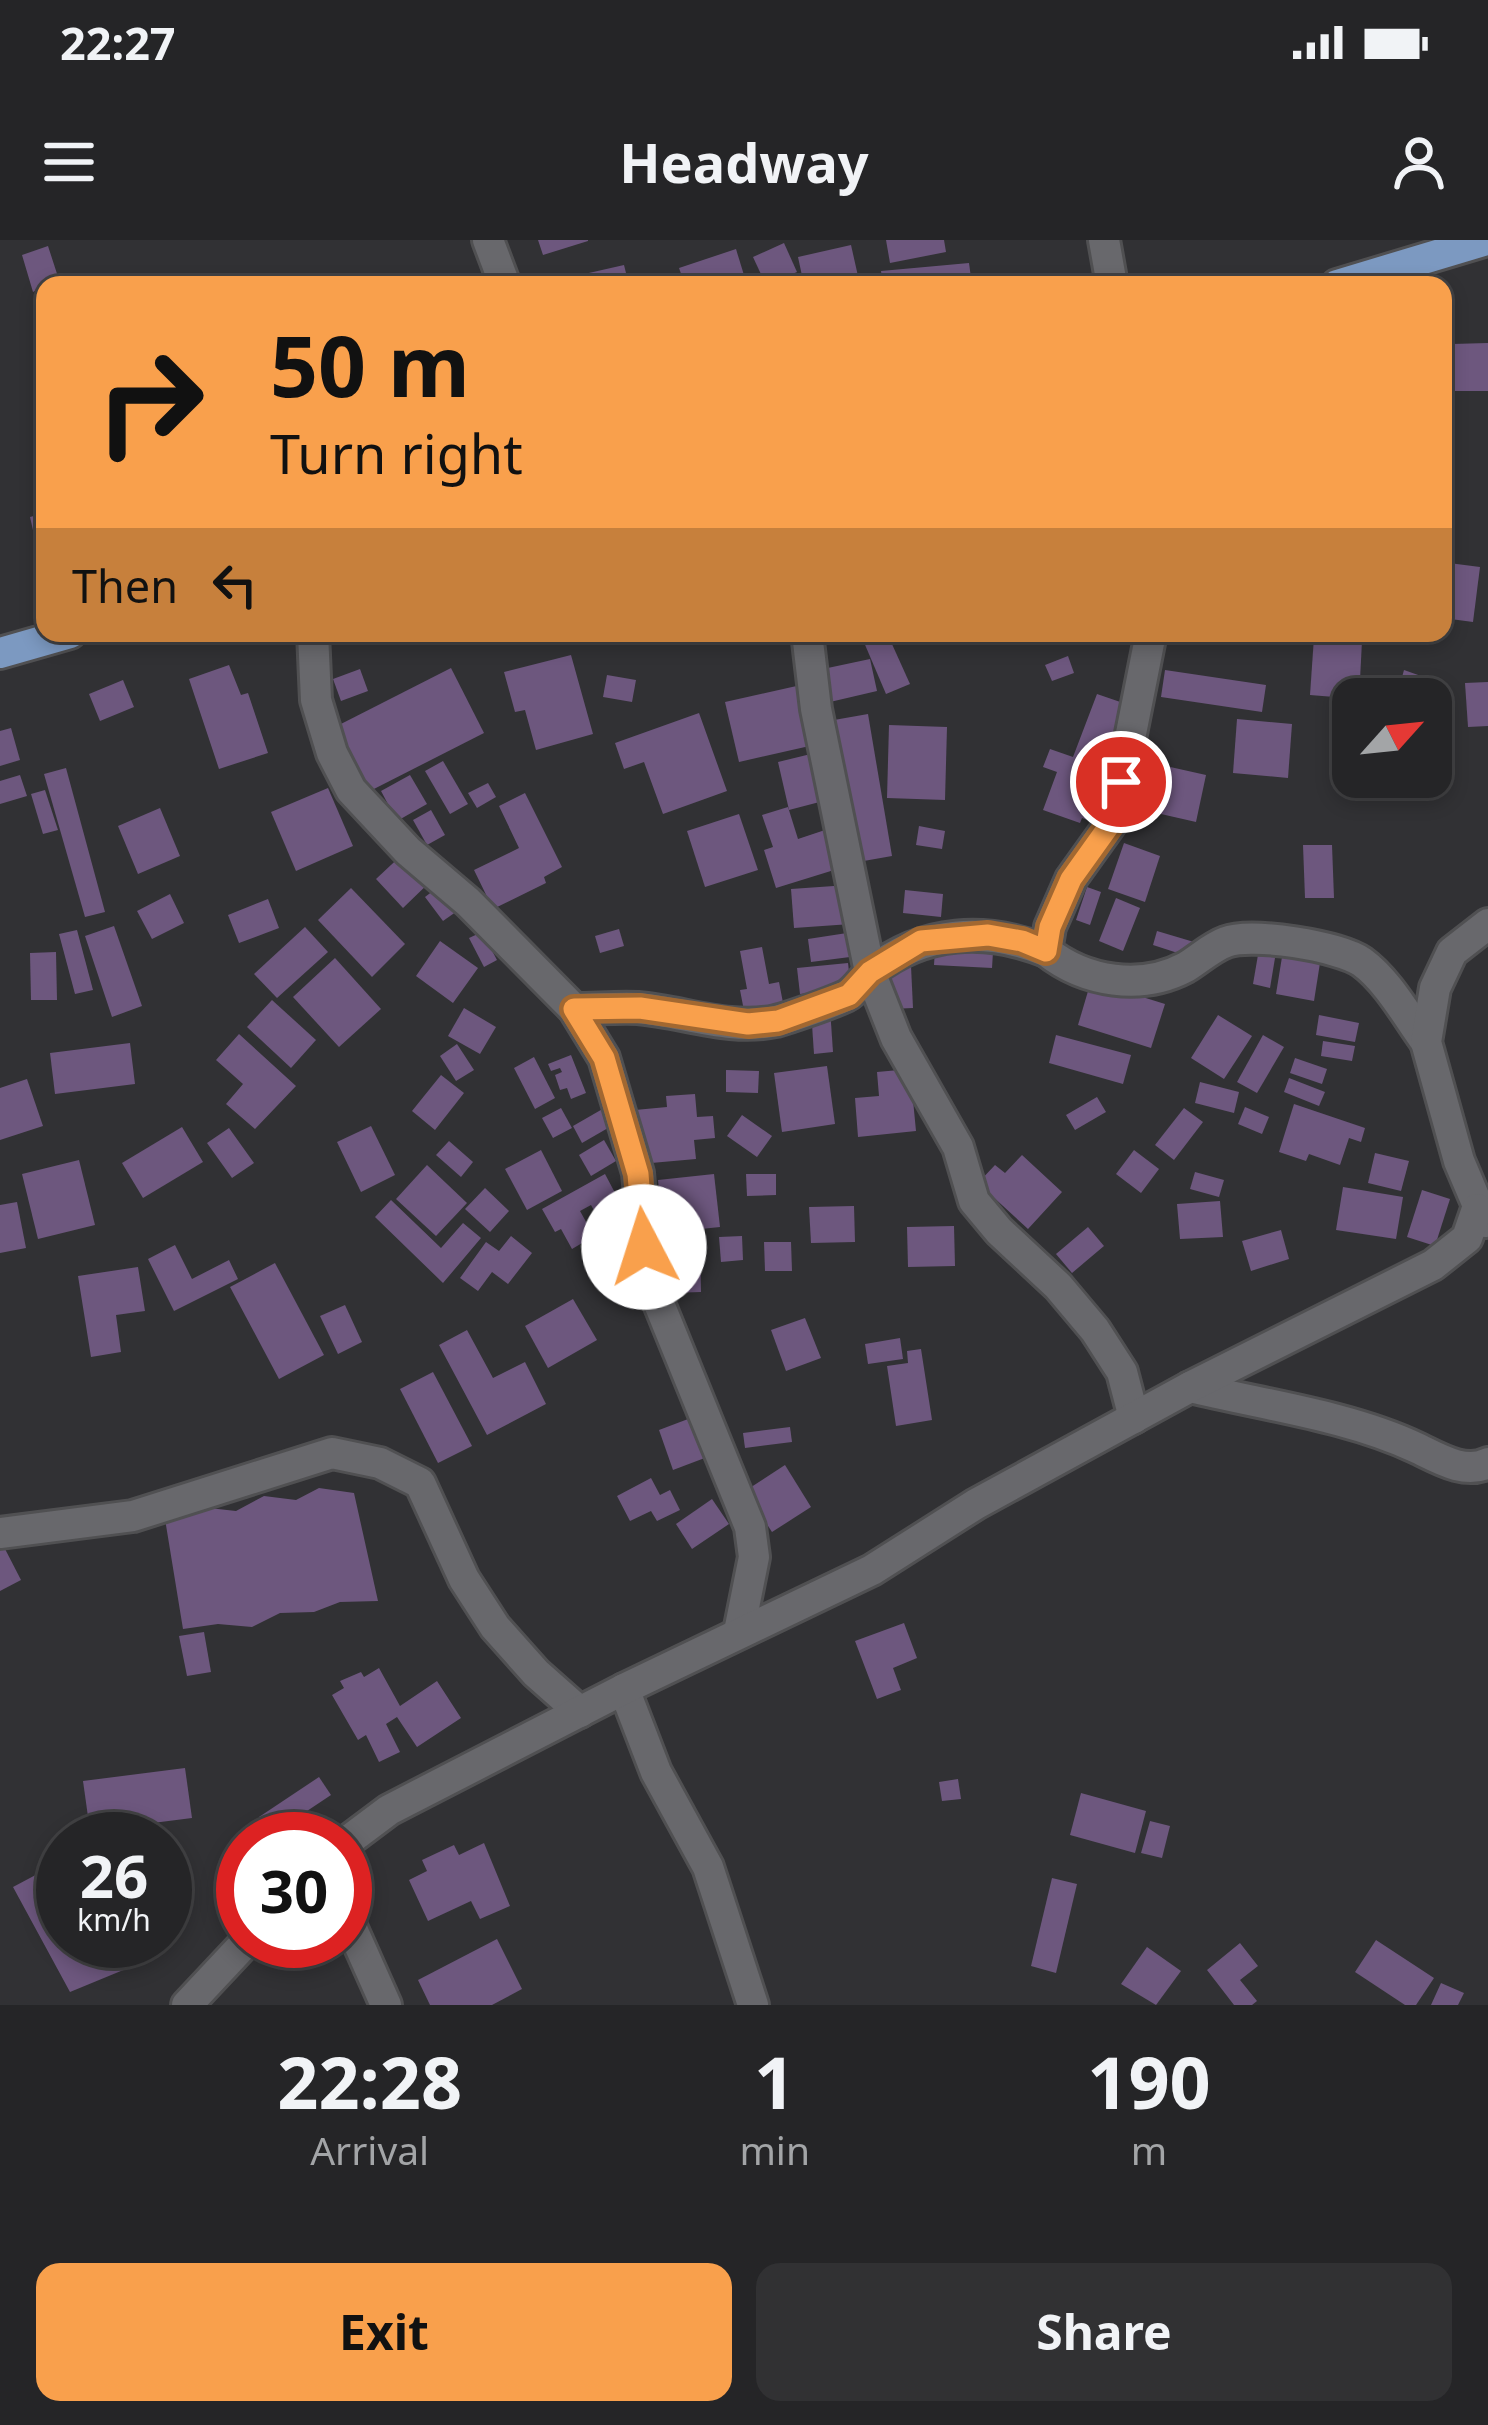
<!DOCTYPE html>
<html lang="en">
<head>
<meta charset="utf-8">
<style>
  :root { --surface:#252527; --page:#313133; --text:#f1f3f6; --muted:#a3a5a7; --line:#424244; --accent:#f9a04c }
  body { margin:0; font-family:"Noto Sans",sans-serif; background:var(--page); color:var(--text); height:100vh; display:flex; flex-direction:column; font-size:45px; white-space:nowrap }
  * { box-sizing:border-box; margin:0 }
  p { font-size:39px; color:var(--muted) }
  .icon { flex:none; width:66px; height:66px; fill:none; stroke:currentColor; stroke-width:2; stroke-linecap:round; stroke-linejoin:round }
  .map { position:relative; height:1765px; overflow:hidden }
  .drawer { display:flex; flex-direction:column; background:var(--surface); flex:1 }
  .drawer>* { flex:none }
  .top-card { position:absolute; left:36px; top:36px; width:1416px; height:366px; border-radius:24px; box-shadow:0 6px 18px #0003,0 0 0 3px var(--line); background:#f9a04c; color:#111; overflow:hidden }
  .needle { width:78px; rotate:63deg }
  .tools { position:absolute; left:1332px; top:438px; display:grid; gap:24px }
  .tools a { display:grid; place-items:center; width:120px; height:120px; border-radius:24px; background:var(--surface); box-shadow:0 6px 18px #0003,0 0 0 3px var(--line); font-size:60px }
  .speed { position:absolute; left:36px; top:1572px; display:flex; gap:24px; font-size:60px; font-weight:700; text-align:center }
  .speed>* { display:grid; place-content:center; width:156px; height:156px; border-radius:50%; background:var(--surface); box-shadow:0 6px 18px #0003,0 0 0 3px var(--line); line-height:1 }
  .speed small { font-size:30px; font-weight:400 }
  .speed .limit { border:18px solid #d22; background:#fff; color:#111 }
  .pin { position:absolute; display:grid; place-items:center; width:102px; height:102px; color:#fff; margin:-51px; border:6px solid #fff; border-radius:50%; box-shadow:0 3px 12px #0007 }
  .me { position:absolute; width:132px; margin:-66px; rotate:355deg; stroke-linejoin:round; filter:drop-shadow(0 0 9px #0008) }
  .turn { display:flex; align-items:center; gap:42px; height:252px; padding:0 36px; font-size:54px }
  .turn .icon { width:156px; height:156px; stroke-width:2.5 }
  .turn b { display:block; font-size:84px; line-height:102px }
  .then { display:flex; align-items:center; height:114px; padding:0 36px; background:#0003; gap:24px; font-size:45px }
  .eta { display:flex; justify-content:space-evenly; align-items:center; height:204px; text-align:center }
  .eta b { font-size:72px; font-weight:700; line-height:84px }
  .primary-button { display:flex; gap:24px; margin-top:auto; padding:24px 36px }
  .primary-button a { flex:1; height:138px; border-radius:24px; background:var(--accent); color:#111; font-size:48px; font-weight:700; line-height:138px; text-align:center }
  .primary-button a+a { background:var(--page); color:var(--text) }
  .status { display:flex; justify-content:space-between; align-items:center; height:84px; padding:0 60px; background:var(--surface); direction:ltr }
  .status svg { height:33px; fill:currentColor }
  header { display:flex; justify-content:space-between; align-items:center; height:156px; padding:0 36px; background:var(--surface); font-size:54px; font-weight:700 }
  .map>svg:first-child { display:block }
  .building { fill:#6d577e }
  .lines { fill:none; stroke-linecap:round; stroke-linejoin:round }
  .minor-casing { stroke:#505052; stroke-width:36 }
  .major-casing { stroke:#505052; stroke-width:36 }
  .minor { stroke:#68686c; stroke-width:30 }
  .major { stroke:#7c99c1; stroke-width:30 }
  .route-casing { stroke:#a26831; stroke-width:30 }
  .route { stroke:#f9a04c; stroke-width:21 }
</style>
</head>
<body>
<div class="status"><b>22:27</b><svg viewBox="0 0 49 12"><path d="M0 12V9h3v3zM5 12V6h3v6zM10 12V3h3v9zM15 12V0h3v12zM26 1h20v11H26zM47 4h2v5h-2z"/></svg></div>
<header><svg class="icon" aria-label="menu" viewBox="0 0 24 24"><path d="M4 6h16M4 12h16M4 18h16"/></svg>Headway<svg class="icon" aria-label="person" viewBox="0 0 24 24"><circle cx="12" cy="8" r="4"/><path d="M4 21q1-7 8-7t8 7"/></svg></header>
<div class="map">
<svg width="1488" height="1765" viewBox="0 0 1488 1765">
  <rect width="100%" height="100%" fill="#313134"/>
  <g class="building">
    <polygon points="538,0 588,0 588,1 543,15"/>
    <polygon points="886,0 944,0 946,12 890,23"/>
    <polygon points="784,3 797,32 766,45 753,17"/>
    <polygon points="851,5 860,45 804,45 798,17"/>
    <polygon points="48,6 60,43 45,45 33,52 22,15"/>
    <polygon points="736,9 747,45 685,45 679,28"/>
    <polygon points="969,23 972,45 883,45 881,31"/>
    <polygon points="624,25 629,45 582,45 580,35"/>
    <polygon points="1488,103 1488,151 1453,151 1452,104"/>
    <polygon points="45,273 45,334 43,334 30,277"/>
    <polygon points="1449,323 1480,327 1473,382 1443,378"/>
    <polygon points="860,393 887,393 910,444 886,454"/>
    <polygon points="1314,397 1362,401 1359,459 1310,455"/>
    <polygon points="571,415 593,494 536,510 525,470 515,472 504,432"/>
    <polygon points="1068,416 1074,433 1052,441 1045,425"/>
    <polygon points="870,419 877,451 830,462 823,429"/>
    <polygon points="229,425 241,455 248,453 268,513 219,529 189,439"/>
    <polygon points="451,428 484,493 368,552 335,487"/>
    <polygon points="360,429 368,451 341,461 333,439"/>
    <polygon points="1165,430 1266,445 1262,472 1161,457"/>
    <polygon points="1404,430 1421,436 1419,445 1431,448 1428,459 1396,459"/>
    <polygon points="607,435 636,440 632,462 603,457"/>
    <polygon points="123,440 134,467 100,481 89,454"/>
    <polygon points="1488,442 1488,486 1468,487 1465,443"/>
    <polygon points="801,445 814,505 739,522 725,462"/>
    <polygon points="1097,454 1132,466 1097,584 1082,578 1080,583 1043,570 1057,532 1043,527 1050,509 1073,517"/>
    <polygon points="699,473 727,551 663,574 644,522 624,529 615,503"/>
    <polygon points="868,474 892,616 858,622 834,480"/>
    <polygon points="1237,479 1292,484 1288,538 1233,533"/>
    <polygon points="889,485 947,487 945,560 887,558"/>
    <polygon points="11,488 20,520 0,526 0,491"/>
    <polygon points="819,512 831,559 789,570 778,522"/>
    <polygon points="443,521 468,564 450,574 425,531"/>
    <polygon points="1148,522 1206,535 1196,582 1139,569"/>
    <polygon points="66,528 105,672 85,677 44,534"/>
    <polygon points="20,535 27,556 0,564 0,541"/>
    <polygon points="410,535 427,564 397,581 381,551"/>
    <polygon points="488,543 496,557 477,568 468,553"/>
    <polygon points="328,548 353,606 296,631 271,572"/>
    <polygon points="45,550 58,590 43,594 31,554"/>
    <polygon points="525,553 562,627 544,637 546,643 493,669 474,630 519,608 499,566"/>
    <polygon points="788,567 798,599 834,587 847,626 776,648 764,610 773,607 762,575"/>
    <polygon points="160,568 180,616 138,634 118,586"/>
    <polygon points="431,570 445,595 427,605 413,580"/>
    <polygon points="739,574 758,630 705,647 687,591"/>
    <polygon points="919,586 945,591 942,609 916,605"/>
    <polygon points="1124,603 1160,616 1145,662 1108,649"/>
    <polygon points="1303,605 1332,605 1334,658 1305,658"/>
    <polygon points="407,610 434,638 403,668 376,639"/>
    <polygon points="442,644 460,669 443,681 425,657"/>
    <polygon points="848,645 851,684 794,688 791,649"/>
    <polygon points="1087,647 1101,652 1090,685 1076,680"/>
    <polygon points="351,648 405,704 372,737 318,680"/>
    <polygon points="905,650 943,654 941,677 903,673"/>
    <polygon points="170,654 184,683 152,699 137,671"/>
    <polygon points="1116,658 1140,668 1123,711 1099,701"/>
    <polygon points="268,659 279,688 239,703 228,675"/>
    <polygon points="114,686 142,766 112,777 85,696"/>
    <polygon points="305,687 328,712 277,758 254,734"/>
    <polygon points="619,689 624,706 600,713 595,696"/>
    <polygon points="77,690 93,750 75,754 59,694"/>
    <polygon points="1157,691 1194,702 1190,717 1153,705"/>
    <polygon points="482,692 497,720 484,727 469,698"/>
    <polygon points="847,693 850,717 811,722 808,699"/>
    <polygon points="440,701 478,728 453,763 416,736"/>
    <polygon points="762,707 769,744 779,742 784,768 745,776 740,750 747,749 740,711"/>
    <polygon points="935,708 993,712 992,728 934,725"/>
    <polygon points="1259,709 1276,712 1270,748 1253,744"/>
    <polygon points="56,712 57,760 31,760 30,713"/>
    <polygon points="1282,717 1320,723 1314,761 1276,754"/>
    <polygon points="335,718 381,769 339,807 293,757"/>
    <polygon points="848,723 851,749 800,754 797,728"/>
    <polygon points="911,726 913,768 890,769 888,727"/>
    <polygon points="1091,741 1165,764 1151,808 1078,785"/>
    <polygon points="272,760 316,800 291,828 247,787"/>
    <polygon points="464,768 496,787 480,814 448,796"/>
    <polygon points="830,768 833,812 814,814 811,770"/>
    <polygon points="1218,775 1252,796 1224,839 1191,818"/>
    <polygon points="1319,775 1359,783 1355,802 1316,795"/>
    <polygon points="239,794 296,846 255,889 226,864 243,844 216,820"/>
    <polygon points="1056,795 1131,815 1123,844 1049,823"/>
    <polygon points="1263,795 1284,807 1257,853 1237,842"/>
    <polygon points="1323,801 1355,806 1352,821 1321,816"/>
    <polygon points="130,803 135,844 55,854 50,813"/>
    <polygon points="457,804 474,830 456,841 440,816"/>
    <polygon points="571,815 586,853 571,859 567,848 560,850 555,835 562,832 560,828 551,831 548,824"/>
    <polygon points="534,817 555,858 535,869 514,828"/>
    <polygon points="1295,818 1327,829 1322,844 1290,833"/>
    <polygon points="827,826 835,884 782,892 774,833"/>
    <polygon points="910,829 916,891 858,897 855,858 879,856 877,832"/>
    <polygon points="726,830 759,831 758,853 726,852"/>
    <polygon points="441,835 464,853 435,890 412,871"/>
    <polygon points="1289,838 1325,852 1319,866 1284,852"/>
    <polygon points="27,839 43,886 0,900 0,848"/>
    <polygon points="1200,842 1239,852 1234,873 1195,863"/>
    <polygon points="695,854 697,877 713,876 715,898 694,900 696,919 640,924 635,870 667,867 666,856"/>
    <polygon points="1097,857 1106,872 1075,890 1066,875"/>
    <polygon points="1294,864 1365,888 1361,902 1349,898 1340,925 1309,914 1306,921 1279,912"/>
    <polygon points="606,867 615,884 582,903 573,886"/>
    <polygon points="1245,867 1269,877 1262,894 1238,884"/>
    <polygon points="561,868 572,888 553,898 542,878"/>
    <polygon points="1184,868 1203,882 1174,920 1155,905"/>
    <polygon points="742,875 772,896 757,917 727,896"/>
    <polygon points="371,886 395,935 361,952 337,902"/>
    <polygon points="182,887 203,922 143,958 122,923"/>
    <polygon points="229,888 254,923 232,938 207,903"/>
    <polygon points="604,900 616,921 591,936 579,915"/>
    <polygon points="449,901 473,922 461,937 436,915"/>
    <polygon points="541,910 562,951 527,970 505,929"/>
    <polygon points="1134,910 1159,929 1141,953 1116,934"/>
    <polygon points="1375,913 1409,921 1401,951 1368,943"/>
    <polygon points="1022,915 1062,952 1028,989 978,943 995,925 1005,933"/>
    <polygon points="79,920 95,985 38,999 22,934"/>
    <polygon points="427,925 467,963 436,996 396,959"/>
    <polygon points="1195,932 1224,940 1219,957 1190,949"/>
    <polygon points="605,934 631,983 608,996 591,965 580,971 594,996 572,1009 561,989 555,992 542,969"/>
    <polygon points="714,934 720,987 663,993 658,940"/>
    <polygon points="746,934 776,934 776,955 747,956"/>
    <polygon points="1343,947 1403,957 1396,999 1336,990"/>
    <polygon points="485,948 509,971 490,992 465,969"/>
    <polygon points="1422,950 1450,959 1435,1006 1407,997"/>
    <polygon points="391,960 441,1008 463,983 481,998 443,1043 375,977"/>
    <polygon points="1220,961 1223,997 1180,999 1177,964"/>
    <polygon points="17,962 26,1008 0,1013 0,965"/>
    <polygon points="854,966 855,1002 811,1003 809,967"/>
    <polygon points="954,986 955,1026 908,1027 907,987"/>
    <polygon points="1088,987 1104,1006 1072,1033 1056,1014"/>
    <polygon points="1281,990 1289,1019 1251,1031 1242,1001"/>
    <polygon points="511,996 532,1013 508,1044 492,1032 478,1051 460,1038 486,1002 499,1011"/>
    <polygon points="742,996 743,1020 721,1022 719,997"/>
    <polygon points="700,997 701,1052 671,1053 670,998"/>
    <polygon points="764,1002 791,1002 792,1031 765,1031"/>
    <polygon points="175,1005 192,1039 229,1020 238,1039 174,1071 148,1019"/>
    <polygon points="275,1023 324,1115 279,1139 230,1047"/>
    <polygon points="138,1027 145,1071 116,1075 121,1112 91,1117 78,1036"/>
    <polygon points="573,1059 597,1100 548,1128 525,1086"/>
    <polygon points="345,1065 362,1102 338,1114 320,1076"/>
    <polygon points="805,1078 821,1118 786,1131 771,1090"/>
    <polygon points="467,1090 493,1138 525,1122 546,1164 487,1195 439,1105"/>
    <polygon points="900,1098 903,1119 868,1124 865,1104"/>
    <polygon points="921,1109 932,1180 896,1186 887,1126 908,1123 907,1111"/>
    <polygon points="433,1132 472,1206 438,1223 400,1149"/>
    <polygon points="696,1176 710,1216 673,1230 659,1190"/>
    <polygon points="790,1187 792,1202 745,1208 743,1193"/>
    <polygon points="785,1225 811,1267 772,1292 745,1251"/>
    <polygon points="651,1238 660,1255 670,1250 680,1270 657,1281 651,1271 630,1281 617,1256"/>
    <polygon points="319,1248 354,1253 378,1361 340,1362 314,1372 280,1373 252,1387 218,1384 183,1389 165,1279 200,1267 236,1271 264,1256 296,1260"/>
    <polygon points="712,1259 729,1284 692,1309 676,1284"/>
    <polygon points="4,1307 21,1340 0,1351 0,1309"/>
    <polygon points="904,1383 917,1418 893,1428 901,1450 877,1459 855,1401"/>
    <polygon points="204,1392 211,1432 187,1436 179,1396"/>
    <polygon points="379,1428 400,1466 437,1441 461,1478 417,1507 397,1477 386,1484 400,1512 379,1522 366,1495 358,1500 332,1455 344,1448 340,1441 361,1432 364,1437"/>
    <polygon points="185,1528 192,1578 90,1591 83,1541"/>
    <polygon points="319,1537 331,1555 271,1595 259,1577"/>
    <polygon points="958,1539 961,1559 942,1561 939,1542"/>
    <polygon points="1081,1553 1146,1571 1135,1613 1070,1595"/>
    <polygon points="1150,1581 1170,1586 1162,1618 1141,1613"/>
    <polygon points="484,1603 510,1666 480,1679 471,1661 428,1681 409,1640 427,1631 422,1620 454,1605 459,1615"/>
    <polygon points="45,1630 63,1662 63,1701 84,1701 88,1708 107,1701 143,1701 150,1719 70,1752 13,1647"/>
    <polygon points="1052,1638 1077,1644 1056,1733 1031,1726"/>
    <polygon points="497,1699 522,1749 492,1765 430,1765 418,1740"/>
    <polygon points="1376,1700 1434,1738 1416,1765 1405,1765 1355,1732"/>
    <polygon points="1240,1703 1258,1726 1240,1740 1257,1761 1252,1765 1234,1765 1207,1730"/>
    <polygon points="1147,1707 1181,1731 1156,1765 1121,1744"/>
    <polygon points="1441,1743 1464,1753 1458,1765 1431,1765"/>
  </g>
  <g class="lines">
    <defs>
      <g id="minor">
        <polyline points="488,0 505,45"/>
        <polyline points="1104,0 1112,45"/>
        <polyline points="313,393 316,460 332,513 351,550 408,611 468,662 574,769 604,818 638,933 647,1034 750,1287 754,1317 739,1392"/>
        <polyline points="807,393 816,469 870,732 896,798 958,907 974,961 999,991 1058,1046 1095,1090 1122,1132 1134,1178"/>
        <path d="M1151,393L1114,579L1071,639L1050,687L1046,711C1085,742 1141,751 1186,727C1199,719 1212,707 1226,702C1251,692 1339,706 1362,722C1388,741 1407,776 1426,802"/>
        <path d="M574,769C595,769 617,767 638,768C684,772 730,791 776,781C791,777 831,763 846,756C856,751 863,738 872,731C924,690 986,687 1046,711"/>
        <polyline points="1485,982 1459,921 1426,802 1435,748 1452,712 1488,684"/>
        <path d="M1190,1147C1264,1165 1350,1176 1417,1208C1438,1218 1465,1235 1488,1223"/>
        <polyline points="0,1293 133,1276 332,1213 380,1223 420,1243 464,1339 495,1387 536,1433 580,1472"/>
        <polyline points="624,1449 656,1532 708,1627 753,1765"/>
        <polyline points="345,1603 389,1570 624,1449 872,1330 976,1264 1190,1147 1433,1025 1467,998 1477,969"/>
        <polyline points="345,1673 386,1765"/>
        <polyline points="187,1765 247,1701"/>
      </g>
      <g id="major">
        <polyline points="1337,45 1487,0"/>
        <polyline points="0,413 70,393"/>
      </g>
    </defs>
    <use href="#minor" class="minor-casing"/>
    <use href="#major" class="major-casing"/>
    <use href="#minor" class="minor"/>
    <use href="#major" class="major"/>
  </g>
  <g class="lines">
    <defs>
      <polyline id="route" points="644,1007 638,934 604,818 574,769 640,768 748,784 778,781 849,755 870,732 921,701 988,695 1022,701 1046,711 1050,687 1071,639 1114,579 1121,542"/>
    </defs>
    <use href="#route" class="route-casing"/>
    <use href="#route" class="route"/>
  </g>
</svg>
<div class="tools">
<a><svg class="needle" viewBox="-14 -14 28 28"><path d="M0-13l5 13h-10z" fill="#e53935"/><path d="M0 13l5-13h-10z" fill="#a3a5a7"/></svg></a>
</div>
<div class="speed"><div>26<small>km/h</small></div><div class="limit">30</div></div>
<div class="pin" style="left:1121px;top:542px;background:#d93025"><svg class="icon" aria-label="arrive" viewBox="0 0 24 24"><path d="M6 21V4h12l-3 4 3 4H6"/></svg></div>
<svg class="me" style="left:644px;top:1007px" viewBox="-20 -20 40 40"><circle r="19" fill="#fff"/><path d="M0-13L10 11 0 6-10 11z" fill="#f9a04c"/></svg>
<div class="top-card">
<div class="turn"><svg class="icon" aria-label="right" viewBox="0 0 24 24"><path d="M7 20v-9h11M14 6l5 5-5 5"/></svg><div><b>50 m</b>Turn right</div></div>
<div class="then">Then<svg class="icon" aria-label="left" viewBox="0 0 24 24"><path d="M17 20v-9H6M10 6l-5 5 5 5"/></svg></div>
</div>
</div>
<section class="drawer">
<div class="eta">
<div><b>22:28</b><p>Arrival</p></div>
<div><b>1</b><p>min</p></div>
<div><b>190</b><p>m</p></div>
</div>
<div class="primary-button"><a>Exit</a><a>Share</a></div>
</section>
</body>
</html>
